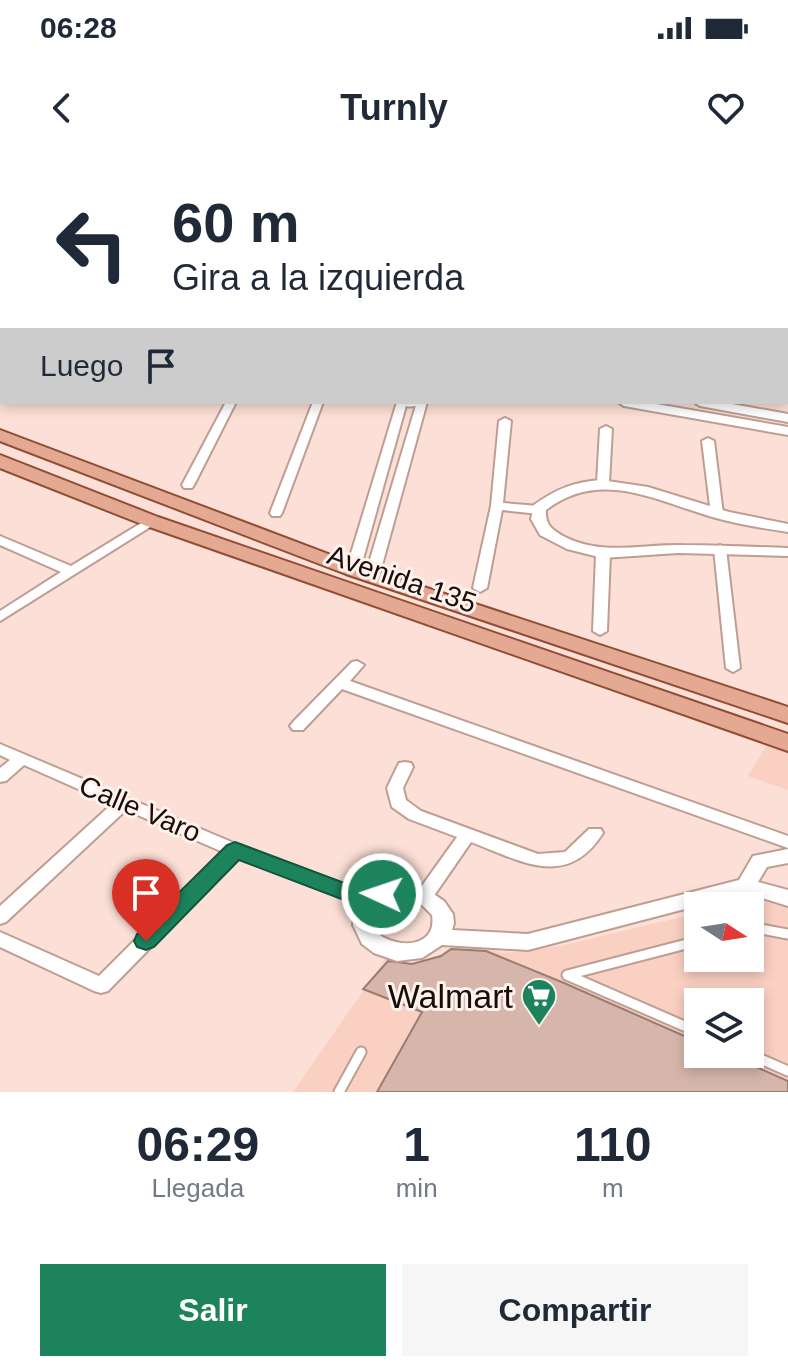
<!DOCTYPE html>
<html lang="es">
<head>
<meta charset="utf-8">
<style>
  :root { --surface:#fff; --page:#f6f6f7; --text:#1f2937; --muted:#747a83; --accent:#1c835d }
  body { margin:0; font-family:Helvetica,sans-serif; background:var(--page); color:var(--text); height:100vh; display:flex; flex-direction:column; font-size:30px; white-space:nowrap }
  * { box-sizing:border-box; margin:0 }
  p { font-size:26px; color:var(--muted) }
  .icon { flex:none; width:44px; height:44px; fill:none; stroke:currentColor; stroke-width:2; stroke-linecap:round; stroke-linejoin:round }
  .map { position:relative; height:932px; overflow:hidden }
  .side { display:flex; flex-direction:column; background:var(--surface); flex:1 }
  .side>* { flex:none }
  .guide { position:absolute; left:0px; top:0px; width:788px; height:244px; box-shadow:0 4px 12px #0003; background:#fff; color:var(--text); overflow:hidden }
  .needle { width:52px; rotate:102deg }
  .tools { position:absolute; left:684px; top:732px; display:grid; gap:16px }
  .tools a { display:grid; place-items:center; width:80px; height:80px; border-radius:0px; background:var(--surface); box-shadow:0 4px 12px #0003; font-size:40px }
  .pin { position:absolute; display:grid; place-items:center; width:68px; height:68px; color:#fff; margin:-82px -34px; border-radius:50% 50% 50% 0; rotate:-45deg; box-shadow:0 0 8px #0007 }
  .pin .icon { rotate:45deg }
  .me { position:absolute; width:88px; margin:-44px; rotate:273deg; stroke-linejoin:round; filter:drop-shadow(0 0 6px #0008) }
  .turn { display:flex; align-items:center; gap:28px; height:168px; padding:0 40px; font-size:36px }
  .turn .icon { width:104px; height:104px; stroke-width:2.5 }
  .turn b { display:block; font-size:56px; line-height:68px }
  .then { display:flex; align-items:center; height:76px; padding:0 40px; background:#0003; gap:16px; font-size:30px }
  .eta { display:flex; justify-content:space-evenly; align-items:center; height:136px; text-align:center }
  .eta b { font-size:48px; font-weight:800; line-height:56px }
  .button { display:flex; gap:16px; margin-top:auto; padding:16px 40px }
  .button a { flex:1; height:92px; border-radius:0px; background:var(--accent); color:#fff; font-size:32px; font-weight:800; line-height:92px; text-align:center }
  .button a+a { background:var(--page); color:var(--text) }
  .status { display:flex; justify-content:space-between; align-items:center; height:56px; padding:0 40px; background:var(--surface); direction:ltr }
  .status svg { height:22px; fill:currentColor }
  header { display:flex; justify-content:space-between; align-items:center; height:104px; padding:0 40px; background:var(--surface); font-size:36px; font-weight:800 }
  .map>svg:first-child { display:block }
  .built { fill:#f9d0c1; fill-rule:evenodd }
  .building { fill:#d6b6aa; stroke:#9a7c71; stroke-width:2 }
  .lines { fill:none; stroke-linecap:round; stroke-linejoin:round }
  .service-casing { stroke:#be9e93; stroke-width:13 }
  .minor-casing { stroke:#be9e93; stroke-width:4 }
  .tertiary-casing { stroke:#be9e93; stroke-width:4 }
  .secondary-casing { stroke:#be9e93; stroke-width:4 }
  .primary-casing { stroke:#914d34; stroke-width:4 }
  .service { stroke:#fff; stroke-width:9 }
  .minor { fill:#fff; fill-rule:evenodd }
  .tertiary { fill:#fff; fill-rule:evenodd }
  .secondary { fill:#f2d4c9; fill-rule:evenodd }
  .primary { fill:#e4a993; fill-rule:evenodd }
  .route { fill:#1c835d; stroke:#12553c; stroke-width:2 }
  .labels { text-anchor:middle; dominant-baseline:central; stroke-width:6; stroke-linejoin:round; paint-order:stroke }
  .street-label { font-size:28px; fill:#180d09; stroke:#fff1ec }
  .near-poi-label { font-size:34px; fill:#180d09; stroke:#fff1ec; text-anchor:end }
</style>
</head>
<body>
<div class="status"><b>06:28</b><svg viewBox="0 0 49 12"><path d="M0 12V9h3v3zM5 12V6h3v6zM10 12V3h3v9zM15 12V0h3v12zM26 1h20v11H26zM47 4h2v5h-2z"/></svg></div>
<header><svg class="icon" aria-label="back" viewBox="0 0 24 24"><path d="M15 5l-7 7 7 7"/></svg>Turnly<svg class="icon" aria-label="heart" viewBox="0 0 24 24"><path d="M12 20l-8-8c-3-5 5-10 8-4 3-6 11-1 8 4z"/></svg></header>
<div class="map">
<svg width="788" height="932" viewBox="0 0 788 932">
  <rect width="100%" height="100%" fill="#fce0d7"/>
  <g class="built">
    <polygon points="768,583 788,590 788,630 748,616"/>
    <path d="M758,739L788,748V932H293L386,798L413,804L441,796L462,781L503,793L561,786L698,753V798H750V746H729ZM698,842H750V894H698Z"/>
  </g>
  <polygon class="building" points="451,789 486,791 564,823 698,882 698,894 727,894 788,921 788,932 377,932 422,852 363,829 388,801 412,804 441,796"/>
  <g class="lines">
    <defs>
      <g id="service">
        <polyline points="750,767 788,774"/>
        <polyline points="698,781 567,815 698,872"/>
        <polyline points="749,894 788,911"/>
        <polyline points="339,932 361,892"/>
      </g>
      <g id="minor">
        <rect x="0" y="46" width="2" height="4"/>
        <polygon points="786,84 788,85 788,91 786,90"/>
        <polygon points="2,118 2,124 0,125 0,119"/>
        <polygon points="786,158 788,159 788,165 786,164"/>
        <polygon points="226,242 236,242 194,325 192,328 184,328 182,325"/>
        <polygon points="313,242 323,242 282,353 280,356 272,356 270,353"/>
        <polygon points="397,242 407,242 360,410 353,414 348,413 346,410"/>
        <polygon points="417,242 427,242 379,416 377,419 367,419 365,416"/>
        <polygon points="505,258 511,261 503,343 539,346 545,350 539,354 502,350 487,428 480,432 473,428 491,346 499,261"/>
        <polygon points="606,266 612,269 609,323 603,327 597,323 600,269"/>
        <polygon points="708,278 714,281 723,354 717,358 711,354 702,281"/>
        <polygon points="151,357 155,358 157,361 155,364 0,461 0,451 61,412 0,385 0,376 71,406"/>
        <polygon points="720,385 726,389 740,508 733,512 726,508 714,389"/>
        <polygon points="603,390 610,394 607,471 600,475 593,471 596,394"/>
        <polygon points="357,501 364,505 350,521 788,676 788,688 342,529 303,570 293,570 290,566 293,562 352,502"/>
        <polygon points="0,584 241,686 376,736 379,741 376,746 370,748 238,698 108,831 101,833 94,831 0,787 0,772 99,816 223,692 126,650 6,762 0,764 0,746 112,644 24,605 6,621 0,622 0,608 10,600 0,595"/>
        <path d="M405,602L411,603L413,607L403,628L406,640L421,651L538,694L565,692L589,669H601L603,673C567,730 521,701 471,682L431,740L425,742L419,740L416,735L419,730L457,677L409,659L392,647L387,628L399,603Z"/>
      </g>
      <g id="tertiary">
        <path d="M398,242H423C418,248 403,248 398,242Z"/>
        <polygon points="618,242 645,242 788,267 788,275 624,246"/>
        <polygon points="694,242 721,242 788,254 788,262 700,246"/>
        <path d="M601,320L648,327L729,352L788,364V372C762,368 735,364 709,356C653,339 599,309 546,350C545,365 552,370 565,377C603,396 641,384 682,385C717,385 753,387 788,388V396L678,393L603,398L567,389L540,375L531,359L534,345C556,329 574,322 601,320Z"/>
        <path d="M788,689V703L767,707L758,722L788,730V746L746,733L528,790L442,785L422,798L397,801L374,793L362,784L353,765L354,752L367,734L396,723L407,724L426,729L444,741L453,754L454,763L452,770L528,774L739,720L753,696ZM398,738L422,745L432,755C441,811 322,772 398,738Z"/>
      </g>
      <g id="secondary">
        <rect x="226" y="0" width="10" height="2"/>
        <polygon points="409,0 427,0 428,2 410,2"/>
        <rect x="786" y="42" width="2" height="6"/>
        <polygon points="2,154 2,162 0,163 0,155"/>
        <polygon points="2,174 2,182 0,183 0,175"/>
      </g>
      <g id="primary">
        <polygon points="0,270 360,406 788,547 788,563 346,414 0,281"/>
        <polygon points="0,295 158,357 788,574 788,591 144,365 0,308"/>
      </g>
    </defs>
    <use href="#service" class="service-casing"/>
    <use href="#minor" class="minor-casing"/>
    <use href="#tertiary" class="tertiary-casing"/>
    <use href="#secondary" class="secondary-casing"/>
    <use href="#primary" class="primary-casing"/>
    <use href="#service" class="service"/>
    <use href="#minor" class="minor"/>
    <use href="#tertiary" class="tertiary"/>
    <use href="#secondary" class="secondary"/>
    <use href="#primary" class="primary"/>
  </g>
  <polygon class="route" points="235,682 368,732 382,726 390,728 393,734 390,740 370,750 239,700 154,787 146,790 137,787 134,781 137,774 227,685"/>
  <defs>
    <symbol id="supermarket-pin" viewBox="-11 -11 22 30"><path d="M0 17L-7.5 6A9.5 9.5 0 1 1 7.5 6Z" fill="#1c835d" stroke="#fff1ec"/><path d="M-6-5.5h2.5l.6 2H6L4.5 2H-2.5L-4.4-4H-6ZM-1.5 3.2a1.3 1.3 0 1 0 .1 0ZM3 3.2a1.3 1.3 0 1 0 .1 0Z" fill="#fff"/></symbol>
  </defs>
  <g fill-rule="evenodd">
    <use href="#supermarket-pin" x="519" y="816" width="40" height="54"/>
  </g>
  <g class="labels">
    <g class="street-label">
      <text transform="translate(402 419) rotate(19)">Avenida 135</text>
      <text transform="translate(140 649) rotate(23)">Calle Varo</text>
    </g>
    <g class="near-poi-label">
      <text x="513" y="836">Walmart</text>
    </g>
  </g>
</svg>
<div class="tools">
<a><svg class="needle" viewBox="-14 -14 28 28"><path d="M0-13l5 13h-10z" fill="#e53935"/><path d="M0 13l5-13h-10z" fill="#747a83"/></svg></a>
<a><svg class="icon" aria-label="layers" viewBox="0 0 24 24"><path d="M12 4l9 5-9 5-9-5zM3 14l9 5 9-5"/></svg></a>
</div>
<div class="pin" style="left:146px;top:781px;background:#d93025"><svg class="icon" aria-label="arrive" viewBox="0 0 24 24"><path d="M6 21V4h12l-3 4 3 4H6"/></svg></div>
<svg class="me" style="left:382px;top:734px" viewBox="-20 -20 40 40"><circle r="17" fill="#1c835d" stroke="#fff" stroke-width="3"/><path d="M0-11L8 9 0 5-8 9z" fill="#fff"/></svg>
<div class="guide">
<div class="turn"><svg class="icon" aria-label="left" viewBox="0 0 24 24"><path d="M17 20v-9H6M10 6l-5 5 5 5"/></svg><div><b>60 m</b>Gira a la izquierda</div></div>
<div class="then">Luego<svg class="icon" aria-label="arrive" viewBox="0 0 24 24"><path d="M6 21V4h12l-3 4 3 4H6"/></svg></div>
</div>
</div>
<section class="side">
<div class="eta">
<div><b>06:29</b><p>Llegada</p></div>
<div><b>1</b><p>min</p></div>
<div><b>110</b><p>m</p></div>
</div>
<div class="button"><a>Salir</a><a>Compartir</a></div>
</section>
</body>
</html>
